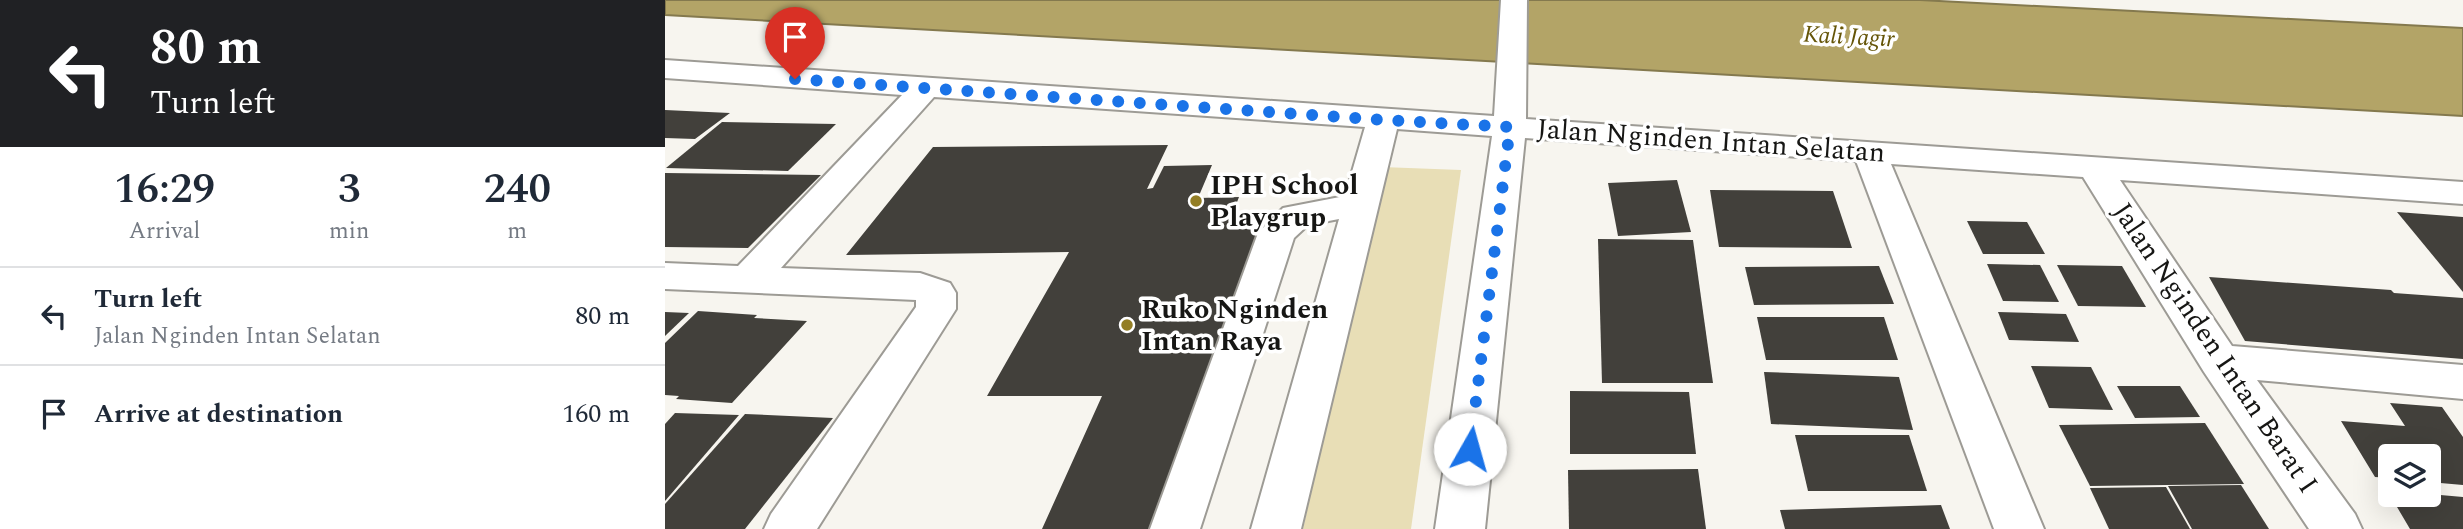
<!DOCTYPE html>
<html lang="en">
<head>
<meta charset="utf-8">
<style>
  :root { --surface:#fff; --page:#f6f6f7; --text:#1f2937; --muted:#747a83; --line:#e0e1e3 }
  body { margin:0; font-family:Spectral,serif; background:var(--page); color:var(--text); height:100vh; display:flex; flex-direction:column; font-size:26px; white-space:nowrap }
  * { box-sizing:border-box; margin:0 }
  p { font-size:23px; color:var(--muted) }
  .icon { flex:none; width:38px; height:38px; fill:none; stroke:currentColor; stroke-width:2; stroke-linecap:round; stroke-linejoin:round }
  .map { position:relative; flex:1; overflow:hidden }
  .panel { display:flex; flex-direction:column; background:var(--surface); width:665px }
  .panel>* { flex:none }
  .hud { background:#202124; color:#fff; overflow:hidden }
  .controls { position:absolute; left:1713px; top:444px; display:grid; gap:14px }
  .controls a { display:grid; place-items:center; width:63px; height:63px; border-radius:7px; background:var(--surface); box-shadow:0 7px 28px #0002; font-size:35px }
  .pin { position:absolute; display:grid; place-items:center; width:60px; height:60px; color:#fff; margin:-72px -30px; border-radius:50% 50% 50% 0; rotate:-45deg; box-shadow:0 0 7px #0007 }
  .pin .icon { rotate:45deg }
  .me { position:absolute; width:77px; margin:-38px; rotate:7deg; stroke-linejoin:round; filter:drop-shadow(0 0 5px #0008) }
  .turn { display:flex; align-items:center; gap:24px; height:147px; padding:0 35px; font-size:32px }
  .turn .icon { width:91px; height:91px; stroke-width:2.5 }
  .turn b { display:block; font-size:49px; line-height:60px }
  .eta { display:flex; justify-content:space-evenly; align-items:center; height:119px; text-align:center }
  .eta b { font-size:42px; font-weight:600; line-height:49px }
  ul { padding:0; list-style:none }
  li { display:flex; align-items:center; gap:21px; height:98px; padding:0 35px; border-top:2px solid var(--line) }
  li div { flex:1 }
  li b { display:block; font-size:26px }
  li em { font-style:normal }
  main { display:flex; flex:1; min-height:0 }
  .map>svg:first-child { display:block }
  .green { fill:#e8deb6 }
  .water { fill:#b3a467; stroke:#84794e; stroke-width:2 }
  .building { fill:#42403b }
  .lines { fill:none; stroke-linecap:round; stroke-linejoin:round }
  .minor-casing { stroke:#9d9b95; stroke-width:4 }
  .minor { fill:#fff; fill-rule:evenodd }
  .route { stroke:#1a73e8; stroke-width:12; stroke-dasharray:0 21.6 }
  .poi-dot { fill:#937e25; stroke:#fff; stroke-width:2.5 }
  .labels { text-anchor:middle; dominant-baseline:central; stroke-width:7; stroke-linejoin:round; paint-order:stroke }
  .far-water-label { font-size:24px; font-style:italic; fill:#655508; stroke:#fff }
  .street-label { font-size:28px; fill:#161614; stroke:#fff }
  .poi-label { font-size:28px; font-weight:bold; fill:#161614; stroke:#fff; text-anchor:start }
</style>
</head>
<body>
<main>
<section class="panel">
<div class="hud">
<div class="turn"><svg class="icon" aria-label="left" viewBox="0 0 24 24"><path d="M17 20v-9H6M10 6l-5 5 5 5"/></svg><div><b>80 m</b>Turn left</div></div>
</div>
<div class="eta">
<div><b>16:29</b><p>Arrival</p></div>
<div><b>3</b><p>min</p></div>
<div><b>240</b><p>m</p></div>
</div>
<ul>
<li><svg class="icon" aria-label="left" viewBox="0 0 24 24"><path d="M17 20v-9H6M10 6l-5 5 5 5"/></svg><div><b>Turn left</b><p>Jalan Nginden Intan Selatan</p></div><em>80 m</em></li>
<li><svg class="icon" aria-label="arrive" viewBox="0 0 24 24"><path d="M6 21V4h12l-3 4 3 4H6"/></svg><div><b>Arrive at destination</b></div><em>160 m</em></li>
</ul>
</section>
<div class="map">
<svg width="1798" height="529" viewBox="0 0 1798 529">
  <rect width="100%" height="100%" fill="#f7f5ef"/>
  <polygon class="green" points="717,167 796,170 746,529 638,529"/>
  <polygon class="water" points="0,0 1255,0 1798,28 1798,116 0,15"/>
  <g class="building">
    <polygon points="0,110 65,113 30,139 0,138"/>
    <polygon points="57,122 171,124 123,171 1,168"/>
    <polygon points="503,145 482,189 488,188 499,166 547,165 533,198 574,197 564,223 598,223 595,231 490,529 377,529 437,396 322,396 404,252 181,255 268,147"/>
    <polygon points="0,173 156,175 83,248 0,247"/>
    <polygon points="1012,180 1026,232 953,236 943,183"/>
    <polygon points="1045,190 1168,191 1187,248 1054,247"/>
    <polygon points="1732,212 1798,217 1798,292"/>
    <polygon points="1302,221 1362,222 1380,254 1318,254"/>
    <polygon points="933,239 1028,240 1048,383 937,383"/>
    <polygon points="1322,264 1375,265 1394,302 1338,301"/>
    <polygon points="1392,265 1457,266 1481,307 1413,306"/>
    <polygon points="1214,266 1229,304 1089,305 1080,267"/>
    <polygon points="1544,277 1726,290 1729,293 1798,298 1798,359 1580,341"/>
    <polygon points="33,311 92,315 89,318 142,321 67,403 11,399 14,396 0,395 0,343"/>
    <polygon points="0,312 24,313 0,336"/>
    <polygon points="1333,312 1401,314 1414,342 1344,340"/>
    <polygon points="1092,317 1219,317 1233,360 1101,360"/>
    <polygon points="1366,366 1426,367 1448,410 1384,408"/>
    <polygon points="1099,372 1234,377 1248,430 1106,424"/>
    <polygon points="1452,386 1515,386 1535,417 1470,418"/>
    <polygon points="905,391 1024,392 1031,454 905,454"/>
    <polygon points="1725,403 1777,407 1798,437 1798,485 1764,482 1764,457 1726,457 1726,478 1710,477 1676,421 1740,426"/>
    <polygon points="10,413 74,415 0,501 0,424"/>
    <polygon points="80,414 168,418 80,529 0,529 0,504"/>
    <polygon points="1540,423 1579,484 1425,486 1394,425"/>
    <polygon points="1130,435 1244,435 1262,491 1143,491"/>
    <polygon points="1033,469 1041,529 904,529 903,470"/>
    <polygon points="1576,485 1604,529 1527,529 1503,486"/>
    <polygon points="1501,487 1525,529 1444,529 1425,488"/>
    <polygon points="1722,490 1726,490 1726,495 1764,494 1798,497 1798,529 1745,529"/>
    <polygon points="1276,505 1285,529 1120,529 1115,510"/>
  </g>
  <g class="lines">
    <defs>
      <polygon id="minor" points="836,0 862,0 861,119 1798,182 1798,204 1455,180 1567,346 1798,365 1798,399 1592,380 1690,514 1697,529 1644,529 1539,372 1418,177 1226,164 1379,529 1329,529 1191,161 860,138 820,529 770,529 827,136 732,129 636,529 586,529 674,219 643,225 629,238 535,529 485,529 593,233 618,208 680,196 700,127 269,97 116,268 255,273 285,283 291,293 291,309 152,529 99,529 106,514 251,307 251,300 0,289 0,263 73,266 237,95 0,78 0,60 829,116"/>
    </defs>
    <use href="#minor" class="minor-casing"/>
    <use href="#minor" class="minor"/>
  </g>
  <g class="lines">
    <polyline class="route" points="130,79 718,120 845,127 805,449"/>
  </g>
  <g class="poi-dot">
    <circle cx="531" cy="201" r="7"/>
    <circle cx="462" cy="325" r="7"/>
  </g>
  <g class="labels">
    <g class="far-water-label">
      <text transform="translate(1184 37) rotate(3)">Kali Jagir</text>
    </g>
    <g class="street-label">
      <text transform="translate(1046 141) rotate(4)">Jalan Nginden Intan Selatan</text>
      <text transform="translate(1550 348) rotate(56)">Jalan Nginden Intan Barat I</text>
    </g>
    <g class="poi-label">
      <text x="545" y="185">IPH School<tspan x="545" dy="32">Playgrup</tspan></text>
      <text x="476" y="309">Ruko Nginden<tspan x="476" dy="32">Intan Raya</tspan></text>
    </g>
  </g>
</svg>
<div class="controls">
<a><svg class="icon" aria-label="layers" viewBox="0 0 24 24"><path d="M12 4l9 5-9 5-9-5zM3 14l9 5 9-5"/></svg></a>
</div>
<div class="pin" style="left:130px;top:79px;background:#d93025"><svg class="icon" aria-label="arrive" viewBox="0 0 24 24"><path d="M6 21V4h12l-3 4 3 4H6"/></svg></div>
<svg class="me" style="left:805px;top:449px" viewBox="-20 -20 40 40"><circle r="19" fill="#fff"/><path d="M0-13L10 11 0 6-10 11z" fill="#1a73e8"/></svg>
</div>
</main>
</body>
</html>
